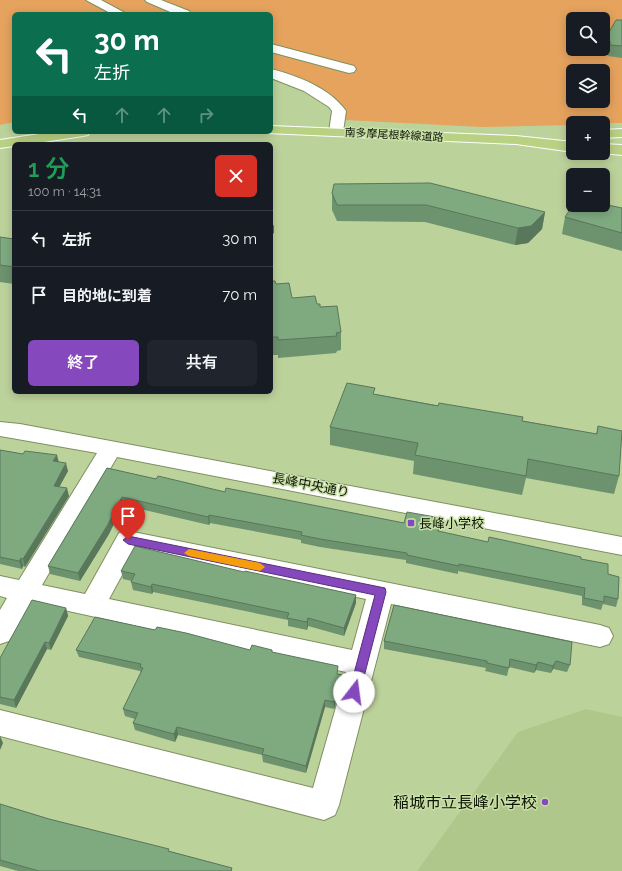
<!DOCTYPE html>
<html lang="ja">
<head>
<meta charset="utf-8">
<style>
  :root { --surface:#171b24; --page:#20242c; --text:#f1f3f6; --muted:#9ea1a6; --line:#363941; --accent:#8648bd }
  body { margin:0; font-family:Raleway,"Noto Sans JP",sans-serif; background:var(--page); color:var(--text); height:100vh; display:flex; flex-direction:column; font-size:15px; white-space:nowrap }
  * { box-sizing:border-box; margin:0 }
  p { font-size:13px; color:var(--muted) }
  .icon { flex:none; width:22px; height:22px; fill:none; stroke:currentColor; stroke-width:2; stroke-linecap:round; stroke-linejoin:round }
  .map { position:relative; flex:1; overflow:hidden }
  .side { position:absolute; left:12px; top:142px; width:261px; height:252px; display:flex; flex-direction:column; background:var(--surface); border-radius:6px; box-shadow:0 2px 10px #0003 }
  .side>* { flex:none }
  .hud { position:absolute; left:12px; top:12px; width:261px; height:122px; border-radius:6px; box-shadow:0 2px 10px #0003; background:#0b6e4f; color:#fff; overflow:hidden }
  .fabs { position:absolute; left:566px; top:12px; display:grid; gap:8px }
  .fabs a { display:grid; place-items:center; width:44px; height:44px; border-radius:6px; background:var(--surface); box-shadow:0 2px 10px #0003; font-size:20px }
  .pin { position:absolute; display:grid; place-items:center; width:34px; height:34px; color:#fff; margin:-41px -17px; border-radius:50% 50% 50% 0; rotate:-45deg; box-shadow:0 0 4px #0007 }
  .pin .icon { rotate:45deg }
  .me { position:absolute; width:44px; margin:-22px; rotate:15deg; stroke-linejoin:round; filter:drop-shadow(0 0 3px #0008) }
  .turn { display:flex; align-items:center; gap:14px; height:84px; padding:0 16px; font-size:18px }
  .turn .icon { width:52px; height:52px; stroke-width:2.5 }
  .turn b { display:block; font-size:28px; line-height:34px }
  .lanes { display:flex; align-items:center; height:38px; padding:0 16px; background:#0003; justify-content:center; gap:20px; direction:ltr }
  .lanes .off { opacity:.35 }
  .round { display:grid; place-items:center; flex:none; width:42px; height:42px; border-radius:6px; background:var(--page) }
  .overview { display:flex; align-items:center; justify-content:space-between; height:68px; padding:0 16px }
  h1 { font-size:24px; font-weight:600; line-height:30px; color:#1e9e55 }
  .action { display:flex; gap:8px; margin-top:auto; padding:8px 16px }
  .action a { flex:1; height:46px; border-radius:6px; background:var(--accent); color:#fff; font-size:16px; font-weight:600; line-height:46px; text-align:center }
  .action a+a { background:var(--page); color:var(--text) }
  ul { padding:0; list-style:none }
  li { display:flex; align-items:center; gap:12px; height:56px; padding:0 16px; border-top:1px solid var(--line) }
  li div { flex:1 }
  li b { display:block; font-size:15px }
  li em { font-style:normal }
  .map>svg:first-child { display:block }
  .built { fill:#afc78a }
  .green { fill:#e6a35e; fill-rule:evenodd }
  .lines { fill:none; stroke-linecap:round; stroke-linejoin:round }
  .minor-casing { stroke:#7e915e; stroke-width:2 }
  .major-casing { stroke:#fff; stroke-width:2 }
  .minor { fill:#fff; fill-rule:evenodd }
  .major { fill:#b9d183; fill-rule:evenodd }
  .wall { fill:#6d926e }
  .shaded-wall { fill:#59775a }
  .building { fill:#7faa80; stroke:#59775a }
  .route { fill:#8648bd; stroke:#572f7b }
  .slow { fill:#f59e0b }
  .poi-dot { fill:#8648bd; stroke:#c9dfa8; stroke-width:1.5 }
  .labels { text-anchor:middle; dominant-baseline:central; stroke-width:3; stroke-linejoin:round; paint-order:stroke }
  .far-street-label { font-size:11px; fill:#0e1503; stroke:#c9dfa8 }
  .street-label { font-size:13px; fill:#0e1503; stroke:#c9dfa8 }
  .poi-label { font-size:13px; fill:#0e1503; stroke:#c9dfa8; text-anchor:start }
  .near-poi-label { font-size:16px; fill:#0e1503; stroke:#c9dfa8; text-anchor:end }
</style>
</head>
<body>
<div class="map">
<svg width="622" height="871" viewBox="0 0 622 871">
  <rect width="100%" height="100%" fill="#bcd29b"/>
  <polygon class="built" points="586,709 622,717 622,871 417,871 518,732"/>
  <path class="green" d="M0,0H622V123H573V125L482,127L345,120L346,110C331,90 294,79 271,69V14H14V122L0,125ZM573,19H603V49H573ZM573,71H603V101H573Z"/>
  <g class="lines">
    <defs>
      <g id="minor">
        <polygon points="86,0 101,0 127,14 112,14"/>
        <polygon points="145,0 161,0 189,11 191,14 175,14 147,2"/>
        <polygon points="271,44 354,66 356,69 354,72 349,73 271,52"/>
        <path d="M271,69C298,76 330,88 346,111L343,132L341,135H331L329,132L332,111L329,107L304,91L271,78Z"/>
        <path d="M0,422L20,424L622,537V555L117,457L42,585L85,594L119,533L128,531L600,625L609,628L613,636L609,644L600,647L391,604L339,805L335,815L324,820L0,736V710L313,788L346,672L32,603L9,641L0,644V610L7,598L0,596V576L19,580L97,453L0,436ZM135,551L366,599L352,650L109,599Z"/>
      </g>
      <g id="major">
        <polygon points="271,126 516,136 573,142 573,152 516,144 266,133 271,132"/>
        <polygon points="622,129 622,137 603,138 603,130"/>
        <polygon points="52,132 90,132 88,135 83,136 31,144 14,144 14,146 0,148 0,140"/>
        <polygon points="603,144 622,145 622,155 601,153 603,153"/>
      </g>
    </defs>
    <use href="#minor" class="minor-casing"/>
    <use href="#major" class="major-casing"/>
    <use href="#minor" class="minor"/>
    <use href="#major" class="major"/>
  </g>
  <g class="wall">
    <polygon points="622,20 622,58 608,56 608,52 602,52 602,49 603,49 604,41"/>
    <polygon points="332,193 545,212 542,229 528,243 515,245 425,222 337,221 332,210"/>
    <polygon points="622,208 622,251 562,234 565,217"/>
    <polygon points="0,237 14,239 14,284 0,282"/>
    <polygon points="271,281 276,284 292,298 317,304 320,307 341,332 341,350 337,351 336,353 278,358 278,355 273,355 272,348 271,348"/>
    <polygon points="375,394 596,434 598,426 619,476 614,494 526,478 522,495 413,474 414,461 330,445 330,427"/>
    <polygon points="0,450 59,462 68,471 59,487 69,496 25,567 23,566 22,569 0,564"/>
    <polygon points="107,468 156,479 225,492 404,523 440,526 439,532 488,542 581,559 608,574 618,599 616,607 603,604 601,610 582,605 582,596 458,571 458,574 406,563 406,560 320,547 301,543 301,540 210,523 209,525 123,505 109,534 80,581 50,574 48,566"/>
    <polygon points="121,571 244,572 356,595 356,603 344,636 308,626 307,630 288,626 288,620 153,592 152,594 133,590 131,582 132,581 123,579"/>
    <polygon points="394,605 570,665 567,672 553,669 551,673 536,670 534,673 509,667 507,676 485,671 486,668 384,649 384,641"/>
    <polygon points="66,608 68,616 51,650 47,649 16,708 0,704 0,658"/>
    <polygon points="76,650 250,650 272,653 342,675 341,683 334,709 325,707 306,773 263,762 262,755 178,735 175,742 135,730 133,723 135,719 125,716 123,709 141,673 140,671 79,657"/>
    <polygon points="0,804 49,819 232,868 232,871 18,871 0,866"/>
  </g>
  <g class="shaded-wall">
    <polygon points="545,212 542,229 528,243 515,245 518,228"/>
    <polygon points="274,226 274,233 271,235 271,228"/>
    <polygon points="57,455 59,463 53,461"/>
    <polygon points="66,463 68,471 56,493 54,486"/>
    <polygon points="67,488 69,496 25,567 23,559"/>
    <polygon points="122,497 123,505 109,534 80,581 78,573"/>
    <polygon points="209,515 210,523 209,525 208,517"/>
    <polygon points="21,558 23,566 22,569 19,561"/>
    <polygon points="152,584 153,592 152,594 151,587"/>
    <polygon points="356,595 356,603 344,636 344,628"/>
    <polygon points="66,608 68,616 51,650 49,643"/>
    <polygon points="308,618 308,626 307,630 307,622"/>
    <polygon points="45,642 47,649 16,708 14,700"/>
    <polygon points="556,661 553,669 551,673 553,666"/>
    <polygon points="538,662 536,670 534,673 536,665"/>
    <polygon points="342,675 341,683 334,709 334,702"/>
    <polygon points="325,700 325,707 306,773 306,766"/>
    <polygon points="177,727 178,735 175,742 174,734"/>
    <polygon points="0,736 3,743 0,750"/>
  </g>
  <g class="building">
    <polygon points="616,20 622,20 622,46 610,45 610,41 604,41"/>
    <polygon points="430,183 545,212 531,226 518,228 426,205 337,205 332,193 334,184"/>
    <polygon points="603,204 622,208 622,233 565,217 573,205 603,205"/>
    <polygon points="271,225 274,226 271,228"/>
    <polygon points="0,237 14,239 14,267 0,265"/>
    <polygon points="271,281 275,281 276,284 289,283 292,298 315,296 317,304 320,304 320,307 337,306 341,332 336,333 337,336 278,340 278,337 272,337 271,330"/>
    <polygon points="347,383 375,388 373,394 438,406 439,403 523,417 522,421 597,434 598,426 622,431 619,476 528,459 526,476 415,455 418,443 330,427"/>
    <polygon points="0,450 23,454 25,451 57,455 53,461 66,463 54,486 67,488 23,559 21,558 19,561 0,557"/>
    <polygon points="107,468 156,479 158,476 225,492 226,488 404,523 407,512 441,518 438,531 488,542 489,537 581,557 581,559 608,564 608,574 619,577 618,599 604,596 604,602 584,598 585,588 459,564 459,566 407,555 407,553 320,539 301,535 302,532 209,515 208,517 122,497 107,526 78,573 48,566"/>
    <polygon points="135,546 244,572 245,571 356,595 344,628 308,618 307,622 287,618 289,613 152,584 151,587 131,582 135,574 121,571"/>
    <polygon points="32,600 66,608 49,643 45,642 14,700 0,697 0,658"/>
    <polygon points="394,605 572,642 570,665 556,661 553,666 538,662 536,665 510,659 509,668 487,663 487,661 384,641"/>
    <polygon points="95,617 155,630 157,627 186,633 250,650 252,645 272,650 272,652 338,666 337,674 342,675 334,702 325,700 306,766 262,754 264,749 177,727 174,734 133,723 138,713 123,709 143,668 140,667 141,664 76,650"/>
    <polygon points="0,804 49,819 169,849 168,851 232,868 231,871 39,871 0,860"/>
  </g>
  <polygon class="route" points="128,536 385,588 386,592 359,696 354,698 350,696 349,692 375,595 128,544 123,540"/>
  <polygon class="slow" points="189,549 260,563 265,567 260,571 189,556 184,553"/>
  <g class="poi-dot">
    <rect x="407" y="519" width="8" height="8" rx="2"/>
    <circle cx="545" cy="802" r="4"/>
  </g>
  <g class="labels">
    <g class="far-street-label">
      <text transform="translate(394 135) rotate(3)">南多摩尾根幹線道路</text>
    </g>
    <g class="street-label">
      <text transform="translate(311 485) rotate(11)">長峰中央通り</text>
    </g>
    <g class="poi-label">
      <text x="419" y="523">長峰小学校</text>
    </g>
    <g class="near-poi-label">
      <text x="537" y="802">稲城市立長峰小学校</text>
    </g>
  </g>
</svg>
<div class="fabs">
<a><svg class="icon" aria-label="search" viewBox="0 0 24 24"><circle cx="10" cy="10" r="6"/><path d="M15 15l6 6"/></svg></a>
<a><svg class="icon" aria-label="layers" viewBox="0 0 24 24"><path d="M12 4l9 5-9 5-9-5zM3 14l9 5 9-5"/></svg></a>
<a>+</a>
<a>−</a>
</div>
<div class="pin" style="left:128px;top:540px;background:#d93025"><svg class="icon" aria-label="arrive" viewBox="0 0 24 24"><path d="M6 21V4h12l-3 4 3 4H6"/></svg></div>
<svg class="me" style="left:354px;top:692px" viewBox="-20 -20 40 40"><circle r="19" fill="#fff"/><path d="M0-13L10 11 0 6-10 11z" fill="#8648bd"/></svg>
<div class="hud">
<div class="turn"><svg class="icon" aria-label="left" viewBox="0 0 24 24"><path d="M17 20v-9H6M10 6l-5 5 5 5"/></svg><div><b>30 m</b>左折</div></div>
<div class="lanes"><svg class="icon" aria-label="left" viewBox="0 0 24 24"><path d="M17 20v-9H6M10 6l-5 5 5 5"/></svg><svg class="icon off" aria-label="ahead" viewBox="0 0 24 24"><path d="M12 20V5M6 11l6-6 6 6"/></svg><svg class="icon off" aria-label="ahead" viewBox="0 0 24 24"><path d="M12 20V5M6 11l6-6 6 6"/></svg><svg class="icon off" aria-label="right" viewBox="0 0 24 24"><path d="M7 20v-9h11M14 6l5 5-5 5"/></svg></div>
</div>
<section class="side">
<div class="overview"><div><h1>1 分</h1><p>100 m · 14:31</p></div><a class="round" style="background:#d93025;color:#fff"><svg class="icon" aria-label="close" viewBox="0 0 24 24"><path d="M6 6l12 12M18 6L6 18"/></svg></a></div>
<ul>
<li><svg class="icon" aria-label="left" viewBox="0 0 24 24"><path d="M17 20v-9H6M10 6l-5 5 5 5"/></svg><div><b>左折</b></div><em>30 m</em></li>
<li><svg class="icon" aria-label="arrive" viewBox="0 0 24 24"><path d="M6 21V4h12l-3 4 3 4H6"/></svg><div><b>目的地に到着</b></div><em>70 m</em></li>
</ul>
<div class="action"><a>終了</a><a>共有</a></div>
</section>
</div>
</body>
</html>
